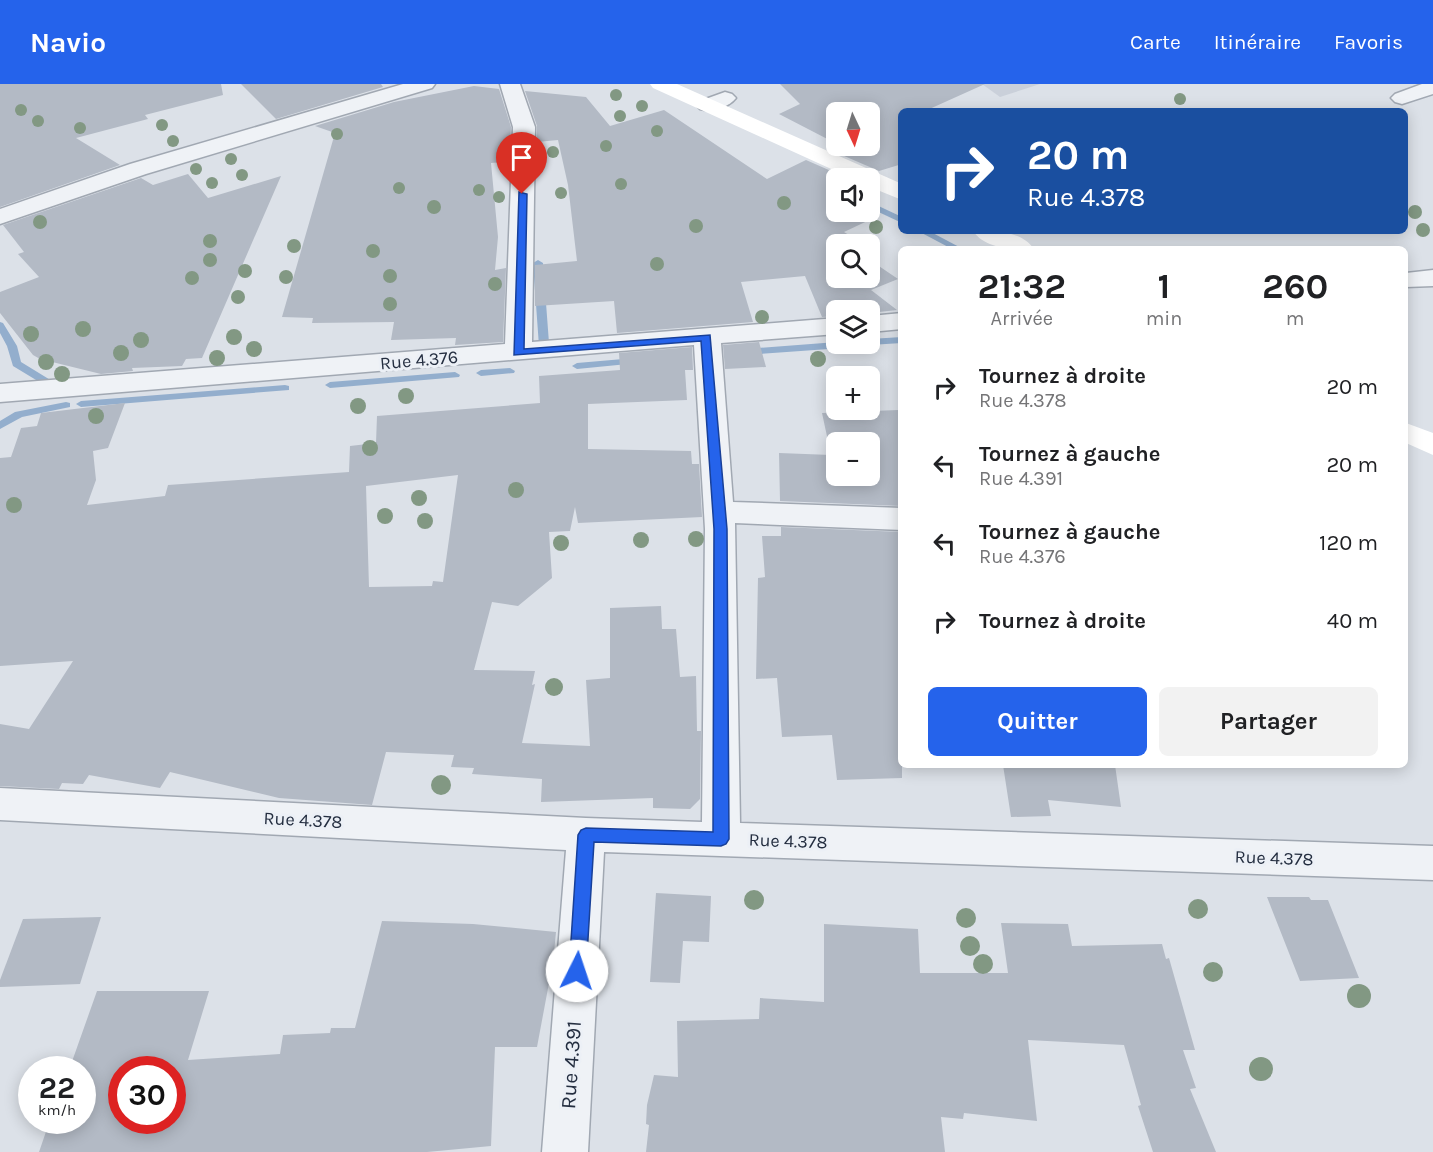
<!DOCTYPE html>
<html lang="fr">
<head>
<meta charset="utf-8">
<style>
  :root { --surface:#fff; --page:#f2f2f2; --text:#202124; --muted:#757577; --accent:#2563eb }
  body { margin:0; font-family:Karla,sans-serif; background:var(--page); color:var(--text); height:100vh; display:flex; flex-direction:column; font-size:22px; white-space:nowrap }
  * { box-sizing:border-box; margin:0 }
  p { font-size:20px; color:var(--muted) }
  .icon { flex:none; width:33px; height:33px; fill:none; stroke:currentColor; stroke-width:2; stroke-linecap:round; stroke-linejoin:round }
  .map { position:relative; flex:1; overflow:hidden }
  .panel { position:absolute; left:898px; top:162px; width:510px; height:522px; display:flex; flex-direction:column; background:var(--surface); border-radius:9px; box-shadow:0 3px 15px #0003 }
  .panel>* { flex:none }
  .banner { position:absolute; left:898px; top:24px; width:510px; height:126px; border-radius:9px; box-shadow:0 3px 15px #0003; background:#1a4fa0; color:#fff; overflow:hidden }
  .needle { width:39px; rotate:176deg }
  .buttons { position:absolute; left:826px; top:18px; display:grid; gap:12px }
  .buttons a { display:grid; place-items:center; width:54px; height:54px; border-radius:9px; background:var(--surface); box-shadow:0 3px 15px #0003; font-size:30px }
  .speed { position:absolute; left:18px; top:972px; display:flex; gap:12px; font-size:30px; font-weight:700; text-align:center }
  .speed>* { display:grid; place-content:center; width:78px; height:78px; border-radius:50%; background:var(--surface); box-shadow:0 3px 15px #0003; line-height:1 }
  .speed small { font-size:15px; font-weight:400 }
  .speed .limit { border:9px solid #d22; background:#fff; color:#111 }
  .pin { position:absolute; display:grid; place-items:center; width:51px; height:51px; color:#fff; margin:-62px -26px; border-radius:50% 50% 50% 0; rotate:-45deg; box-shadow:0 0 6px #0007 }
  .pin .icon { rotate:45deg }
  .me { position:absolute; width:66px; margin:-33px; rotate:4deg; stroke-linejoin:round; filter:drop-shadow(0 0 4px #0008) }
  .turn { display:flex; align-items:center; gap:21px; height:126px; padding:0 30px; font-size:27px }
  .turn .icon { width:78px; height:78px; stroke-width:2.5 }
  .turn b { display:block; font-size:42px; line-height:51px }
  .eta { display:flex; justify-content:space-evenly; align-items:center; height:102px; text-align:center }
  .eta b { font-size:36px; font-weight:700; line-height:42px }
  .cta { display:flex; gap:12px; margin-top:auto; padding:12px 30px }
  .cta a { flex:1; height:69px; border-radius:9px; background:var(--accent); color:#fff; font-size:24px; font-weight:700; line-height:69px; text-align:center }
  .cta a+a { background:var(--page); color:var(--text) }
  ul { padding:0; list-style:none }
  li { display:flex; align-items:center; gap:18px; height:78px; padding:0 30px }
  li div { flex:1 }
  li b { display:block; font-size:22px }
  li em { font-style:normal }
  header { display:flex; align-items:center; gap:36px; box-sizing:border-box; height:84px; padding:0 30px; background:var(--accent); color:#fff }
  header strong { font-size:28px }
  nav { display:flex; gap:33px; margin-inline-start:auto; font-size:21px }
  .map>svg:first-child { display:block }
  .built { fill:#cad0da }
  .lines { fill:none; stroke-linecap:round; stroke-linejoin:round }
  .stream { fill:#93aecd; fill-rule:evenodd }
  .building { fill:#b3bac5; fill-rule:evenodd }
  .street-casing { stroke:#a1a8b2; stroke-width:3 }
  .street { fill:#eff2f6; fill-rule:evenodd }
  .secondary { fill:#fff; fill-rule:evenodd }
  .tree { fill:#829883 }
  .route { fill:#2563eb; stroke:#184099; stroke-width:1.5 }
  .labels { text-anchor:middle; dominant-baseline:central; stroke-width:6; stroke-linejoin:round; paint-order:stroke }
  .street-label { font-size:18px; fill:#242e40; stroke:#ecf0f6 }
  .near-street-label { font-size:21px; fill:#242e40; stroke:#ecf0f6 }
</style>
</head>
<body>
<header>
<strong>Navio</strong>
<nav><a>Carte</a><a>Itinéraire</a><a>Favoris</a></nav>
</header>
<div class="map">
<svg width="1433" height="1068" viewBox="0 0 1433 1068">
  <rect width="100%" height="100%" fill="#dce1e8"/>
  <polygon class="built" points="982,0 1040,0 1000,13"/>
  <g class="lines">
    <g class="stream">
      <polygon points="870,118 902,133 902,139 870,124"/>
      <polygon points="918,147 929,147 963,165 952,165"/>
      <path d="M538,176L543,179L549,259L555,258L560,261C556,266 544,267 539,262L533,179Z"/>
      <polygon points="0,238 3,239 17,262 21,278 52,297 61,298 61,302 46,302 13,282 7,262 0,249"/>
      <polygon points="902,253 902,259 870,261 866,260 870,260 870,255"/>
      <polygon points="837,258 862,260 857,263 746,271 741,268 746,265"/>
      <polygon points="635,274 640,277 638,279 577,285 572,282 577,279"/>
      <polygon points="510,284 515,287 514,289 481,292 476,289 481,286"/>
      <polygon points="455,288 460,291 459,293 330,304 325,301 330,298"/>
      <polygon points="285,301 289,302 289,306 81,323 76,320 81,317"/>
      <polygon points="66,318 70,319 70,323 22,333 0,345 0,337 15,328"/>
    </g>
  </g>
  <g class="building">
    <polygon points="0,0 221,0 223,11 145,31 148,35 76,54 120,81 0,123"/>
    <polygon points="241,0 381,0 383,3 276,35"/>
    <polygon points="780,0 985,0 925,27 902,27 902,80 879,87 828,65 837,60 870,62 870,28 837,28 837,60 779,30 800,20"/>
    <polygon points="474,2 499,5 511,43 510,62 502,63 503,78 491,79 498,153 495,186 506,184 503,258 455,261 456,254 391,256 394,238 312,239 313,234 282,233 335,49 315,42 394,18"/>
    <polygon points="525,7 586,13 610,42 664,26 767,95 806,76 847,94 837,94 837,100 831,101 837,105 837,128 870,128 870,125 880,131 844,148 864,160 837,160 837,194 870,194 870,176 898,195 871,206 897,226 870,229 870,226 837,226 837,232 822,233 805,192 741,198 753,238 617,249 614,217 535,222 535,181 577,177 568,101 558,56 537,58 537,42"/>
    <polygon points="188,90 208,114 281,92 202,274 186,275 182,282 132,284 133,287 101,290 40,275 33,271 0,229 0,208 39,193 18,170 24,168 3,141 141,94 153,101"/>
    <polygon points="759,258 766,283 725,285 723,261"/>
    <path d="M692,263L693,286H685L687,316L588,320V365L691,367L692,380H699L702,433L578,439L575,423L570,447L549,448L552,494L518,522L492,518L474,586L535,587L532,601L535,600L522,659L590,662L586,596L610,594V524L661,522L662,545H676L680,593L696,592L697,647H701L700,715L690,725L653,724V714L541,718L542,695L472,690L474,684L451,683L454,671L386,668L372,721L279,714L170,688L160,704L89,691L83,700L62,699L59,705L0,702V640L29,645L73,577L0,582V374L11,373L21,344L37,342L41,329L125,319L108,364L93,367L96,396L87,421L165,412L168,401L349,388L350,362L376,359L377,332L540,319L539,292L620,286L619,269ZM458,391L443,498L433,497L432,502L369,503L366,402Z"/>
    <path d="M898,326L902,341V422L780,417L779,369L831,371L822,329ZM837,358H870V392H837Z"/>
    <polygon points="781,443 902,448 902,694 837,696 832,651 782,653 777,594 756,595 758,494 765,493 762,452 781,452"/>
    <polygon points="1003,681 1115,681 1121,723 1048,716 1051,732 1011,733"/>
    <polygon points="656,809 711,812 709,858 683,857 680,899 650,898"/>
    <polygon points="1267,813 1309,813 1311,816 1328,816 1359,894 1300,897"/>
    <polygon points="101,833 80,900 0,903 0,896 23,835"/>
    <path d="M382,837L473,840L556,848L551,899H549L537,963H495L491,1062L427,1068H39L50,1036H82V986H69L97,907H209L188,976L280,970L283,951L330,949L331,944H355ZM122,986H172V1036H122Z"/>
    <polygon points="1001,839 1068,840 1072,862 1162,860 1166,875 1169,874 1195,966 1183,966 1196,1004 1190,1005 1216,1068 1153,1068 1138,1022 1141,1021 1124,961 1028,956 1037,1037 964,1029 963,1035 941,1033 945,1068 646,1068 649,1041 646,1040 647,1021 654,991 678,993 677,937 759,935 760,914 824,918 824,840 918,845 920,889 1008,889"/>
  </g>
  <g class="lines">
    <defs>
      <g id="street">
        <polygon points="403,0 435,0 432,4 146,90 0,140 0,125 130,80"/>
        <polygon points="500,0 520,0 535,43 532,258 837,234 837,250 721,259 733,418 902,424 902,446 735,439 740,739 1433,762 1433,796 604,768 588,1068 542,1068 566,766 0,736 0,704 586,734 702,738 705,445 694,261 0,318 0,300 505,260 513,43"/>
        <polygon points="1422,0 1433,0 1433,10 1402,20 1395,18 1391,14 1395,10"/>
        <path d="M725,8L732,10L736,14C728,24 711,28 700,25L696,21L700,17Z"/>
        <polygon points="1433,186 1433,202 1406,203 1406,189"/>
        <polygon points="902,229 902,245 870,248 870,232"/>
      </g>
    </defs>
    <use href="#street" class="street-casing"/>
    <use href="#street" class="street"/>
    <g class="secondary">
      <polygon points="650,0 677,0 902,100 902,116 870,103 870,94 851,94 653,4"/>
      <path d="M973,147C994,147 1021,146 1034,165C1014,165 986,166 973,147Z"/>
      <polygon points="1406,339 1433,349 1433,371 1406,359"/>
    </g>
  </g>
  <g class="tree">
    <circle cx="616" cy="11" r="6"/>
    <circle cx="1180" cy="15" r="6"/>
    <circle cx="642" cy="22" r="6"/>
    <circle cx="21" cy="26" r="6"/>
    <circle cx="620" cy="32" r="6"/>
    <circle cx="38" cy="37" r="6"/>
    <circle cx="162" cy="41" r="6"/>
    <circle cx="80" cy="44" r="6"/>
    <circle cx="657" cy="47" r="6"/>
    <circle cx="337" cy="50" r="6"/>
    <circle cx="173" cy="57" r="6"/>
    <circle cx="606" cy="62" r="6"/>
    <circle cx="553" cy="68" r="6"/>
    <circle cx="231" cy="75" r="6"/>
    <circle cx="196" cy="85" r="6"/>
    <circle cx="242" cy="91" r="6"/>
    <circle cx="212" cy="99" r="6"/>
    <circle cx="621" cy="100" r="6"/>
    <circle cx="399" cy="104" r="6"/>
    <circle cx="479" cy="106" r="6"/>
    <circle cx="561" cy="109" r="6"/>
    <circle cx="499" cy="113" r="6"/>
    <circle cx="784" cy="119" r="7"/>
    <circle cx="434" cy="123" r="7"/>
    <circle cx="1415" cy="128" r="7"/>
    <circle cx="40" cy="138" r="7"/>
    <circle cx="696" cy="142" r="7"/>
    <circle cx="876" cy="143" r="7"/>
    <circle cx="1423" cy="146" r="7"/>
    <circle cx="210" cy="157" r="7"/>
    <circle cx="294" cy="162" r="7"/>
    <circle cx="373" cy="167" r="7"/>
    <circle cx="210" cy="176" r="7"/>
    <circle cx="657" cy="180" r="7"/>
    <circle cx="245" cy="187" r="7"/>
    <circle cx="390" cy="192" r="7"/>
    <circle cx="286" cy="193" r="7"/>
    <circle cx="192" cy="194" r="7"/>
    <circle cx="495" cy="200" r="7"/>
    <circle cx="238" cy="213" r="7"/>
    <circle cx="390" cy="220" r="7"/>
    <circle cx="762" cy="233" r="7"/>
    <circle cx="83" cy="245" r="8"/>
    <circle cx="31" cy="250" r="8"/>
    <circle cx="234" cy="253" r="8"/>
    <circle cx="141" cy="256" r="8"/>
    <circle cx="254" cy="265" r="8"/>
    <circle cx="121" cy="269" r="8"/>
    <circle cx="217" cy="274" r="8"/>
    <circle cx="818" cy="275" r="8"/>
    <circle cx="46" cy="278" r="8"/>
    <circle cx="62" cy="290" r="8"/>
    <circle cx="406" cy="312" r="8"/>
    <circle cx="358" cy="322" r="8"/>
    <circle cx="96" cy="332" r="8"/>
    <circle cx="370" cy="364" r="8"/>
    <circle cx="516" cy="406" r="8"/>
    <circle cx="419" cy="414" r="8"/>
    <circle cx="14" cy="421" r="8"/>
    <circle cx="385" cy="432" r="8"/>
    <circle cx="425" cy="437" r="8"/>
    <circle cx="696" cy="455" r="8"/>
    <circle cx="641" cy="456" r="8"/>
    <circle cx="561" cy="459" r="8"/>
    <circle cx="554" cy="603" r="9"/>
    <circle cx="441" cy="701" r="10"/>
    <circle cx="754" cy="816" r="10"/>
    <circle cx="1198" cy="825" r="10"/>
    <circle cx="966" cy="834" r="10"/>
    <circle cx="970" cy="862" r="10"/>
    <circle cx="983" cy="880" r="10"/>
    <circle cx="1213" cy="888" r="10"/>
    <circle cx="1359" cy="912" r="12"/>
    <circle cx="1261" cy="985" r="12"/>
  </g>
  <polygon class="route" points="519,108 527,110 524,265 710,251 727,445 729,755 726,760 721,762 594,758 586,887 583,892 577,895 571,892 569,887 578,751 581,746 586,744 713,748 714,445 701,257 514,271"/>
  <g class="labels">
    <g class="street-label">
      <text transform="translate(419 276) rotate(-5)">Rue 4.376</text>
      <text transform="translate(303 736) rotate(3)">Rue 4.378</text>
      <text transform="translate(788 757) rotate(2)">Rue 4.378</text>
      <text transform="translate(1274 774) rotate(2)">Rue 4.378</text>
    </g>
    <g class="near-street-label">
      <text transform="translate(571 981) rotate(-86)">Rue 4.391</text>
    </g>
  </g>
</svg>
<div class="buttons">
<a><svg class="needle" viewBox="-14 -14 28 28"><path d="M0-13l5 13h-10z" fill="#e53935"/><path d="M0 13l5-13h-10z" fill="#757577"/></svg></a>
<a><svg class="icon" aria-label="sound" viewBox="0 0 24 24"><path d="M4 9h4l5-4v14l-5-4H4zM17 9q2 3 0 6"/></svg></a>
<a><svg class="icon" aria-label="search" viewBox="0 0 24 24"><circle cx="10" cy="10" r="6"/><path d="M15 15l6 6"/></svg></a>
<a><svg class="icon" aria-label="layers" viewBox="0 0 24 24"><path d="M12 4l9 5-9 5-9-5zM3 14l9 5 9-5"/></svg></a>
<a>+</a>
<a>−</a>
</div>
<div class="speed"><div>22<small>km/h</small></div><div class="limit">30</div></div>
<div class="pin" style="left:522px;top:110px;background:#d93025"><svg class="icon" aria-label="arrive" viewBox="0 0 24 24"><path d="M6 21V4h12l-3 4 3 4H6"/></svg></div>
<svg class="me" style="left:577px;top:887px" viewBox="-20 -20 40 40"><circle r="19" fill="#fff"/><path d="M0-13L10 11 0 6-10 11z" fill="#2563eb"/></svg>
<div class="banner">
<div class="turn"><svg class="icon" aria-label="right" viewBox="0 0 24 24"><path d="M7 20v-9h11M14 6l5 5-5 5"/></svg><div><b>20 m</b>Rue 4.378</div></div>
</div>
<section class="panel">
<div class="eta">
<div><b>21:32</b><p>Arrivée</p></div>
<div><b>1</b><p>min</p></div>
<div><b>260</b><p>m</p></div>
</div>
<ul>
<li><svg class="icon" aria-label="right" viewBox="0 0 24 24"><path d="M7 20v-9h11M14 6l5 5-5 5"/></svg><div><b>Tournez à droite</b><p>Rue 4.378</p></div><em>20 m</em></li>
<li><svg class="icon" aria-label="left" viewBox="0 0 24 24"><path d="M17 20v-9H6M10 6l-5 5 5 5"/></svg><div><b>Tournez à gauche</b><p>Rue 4.391</p></div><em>20 m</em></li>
<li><svg class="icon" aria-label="left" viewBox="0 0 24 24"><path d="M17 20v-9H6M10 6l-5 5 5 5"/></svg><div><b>Tournez à gauche</b><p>Rue 4.376</p></div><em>120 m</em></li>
<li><svg class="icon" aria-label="right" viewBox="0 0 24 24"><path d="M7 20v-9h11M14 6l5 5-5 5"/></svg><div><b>Tournez à droite</b></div><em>40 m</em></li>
</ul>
<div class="cta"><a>Quitter</a><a>Partager</a></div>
</section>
</div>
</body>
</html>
